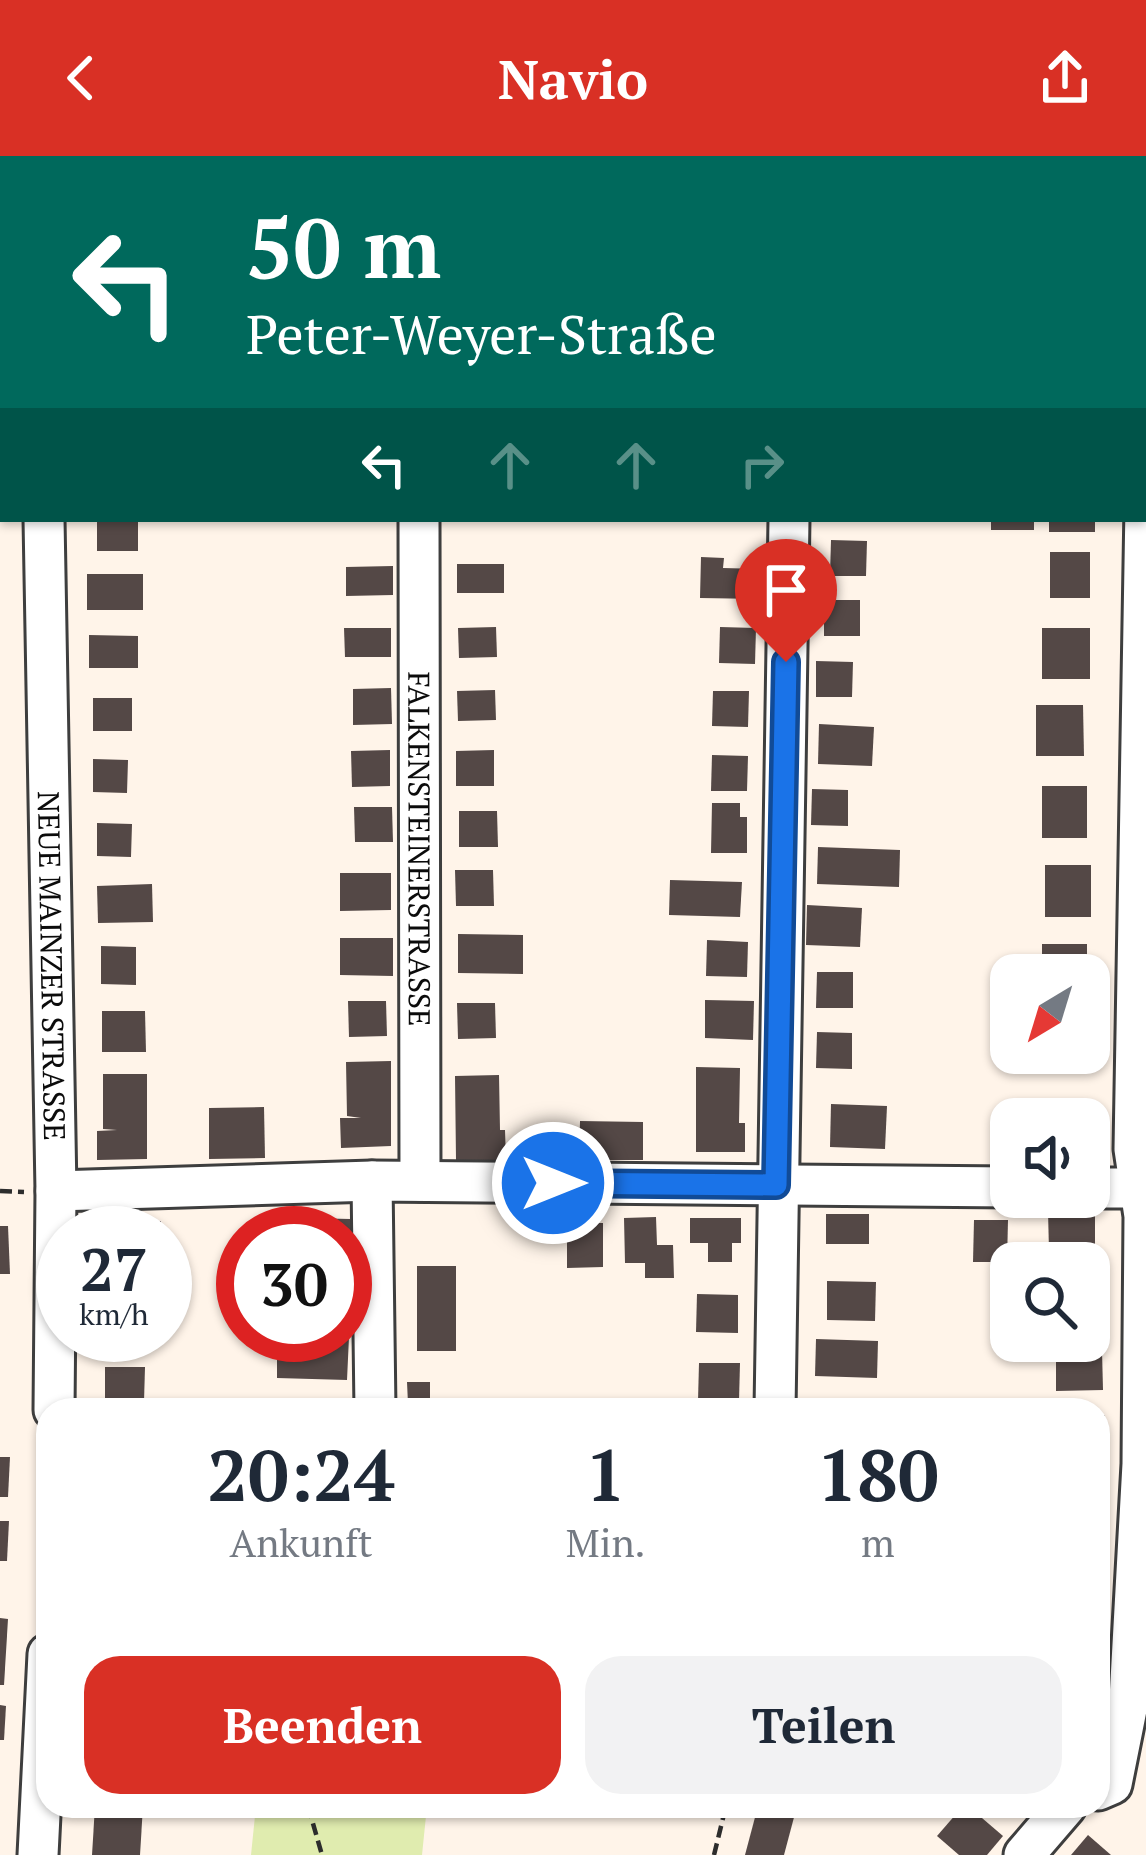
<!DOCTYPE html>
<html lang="de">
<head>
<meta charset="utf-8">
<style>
  :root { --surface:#fff; --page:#f2f2f3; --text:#1f2937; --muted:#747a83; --accent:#d93025 }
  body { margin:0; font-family:"PT Serif",serif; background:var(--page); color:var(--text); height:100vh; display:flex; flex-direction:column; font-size:45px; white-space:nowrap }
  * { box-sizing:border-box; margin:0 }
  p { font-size:39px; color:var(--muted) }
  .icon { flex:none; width:66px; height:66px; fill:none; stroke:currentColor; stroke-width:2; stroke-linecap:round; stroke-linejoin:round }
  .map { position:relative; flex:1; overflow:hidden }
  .panel { position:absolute; left:36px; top:1242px; width:1074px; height:420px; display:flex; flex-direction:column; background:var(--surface); border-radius:36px; box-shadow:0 3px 9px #0004 }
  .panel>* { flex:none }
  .top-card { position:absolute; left:0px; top:0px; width:1146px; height:366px; box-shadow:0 3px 9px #0004; background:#00695c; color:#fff; overflow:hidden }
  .needle { width:78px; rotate:218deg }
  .tools { position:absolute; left:990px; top:798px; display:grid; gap:24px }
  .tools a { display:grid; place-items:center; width:120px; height:120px; border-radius:24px; background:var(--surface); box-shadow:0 3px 9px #0004; font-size:60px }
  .speed { position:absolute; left:36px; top:1050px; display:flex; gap:24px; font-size:60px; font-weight:700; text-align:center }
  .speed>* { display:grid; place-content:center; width:156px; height:156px; border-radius:50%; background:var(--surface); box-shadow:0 3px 9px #0004; line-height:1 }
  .speed small { font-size:30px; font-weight:400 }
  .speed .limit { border:18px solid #d22; background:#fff; color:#111 }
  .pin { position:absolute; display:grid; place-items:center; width:102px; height:102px; color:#fff; margin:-123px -51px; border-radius:50% 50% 50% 0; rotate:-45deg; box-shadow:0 0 12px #0007 }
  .pin .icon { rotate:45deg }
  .me { position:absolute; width:132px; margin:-66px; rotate:90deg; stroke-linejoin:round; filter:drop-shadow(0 0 9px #0008) }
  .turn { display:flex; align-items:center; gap:42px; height:252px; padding:0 48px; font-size:54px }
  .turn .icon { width:156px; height:156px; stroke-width:2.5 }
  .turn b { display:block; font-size:84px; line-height:102px }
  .lanes { display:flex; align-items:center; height:114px; padding:0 48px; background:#0003; justify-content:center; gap:60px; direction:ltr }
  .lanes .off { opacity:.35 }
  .eta { display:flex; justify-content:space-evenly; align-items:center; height:204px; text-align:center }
  .eta b { font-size:72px; font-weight:700; line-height:84px }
  .action { display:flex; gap:24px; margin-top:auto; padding:24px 48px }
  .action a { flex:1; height:138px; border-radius:36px; background:var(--accent); color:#fff; font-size:48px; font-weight:700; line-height:138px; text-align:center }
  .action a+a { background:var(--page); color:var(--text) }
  header { display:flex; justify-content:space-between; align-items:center; height:156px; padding:0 48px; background:var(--accent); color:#fff; font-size:54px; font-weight:700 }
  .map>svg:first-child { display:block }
  .green { fill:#e0ecaf }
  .building { fill:#544846 }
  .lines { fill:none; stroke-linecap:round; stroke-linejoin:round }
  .minor-casing { stroke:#3e3e3e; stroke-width:45 }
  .path { stroke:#2d2d2d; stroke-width:4.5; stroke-dasharray:12 6; stroke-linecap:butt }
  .minor { stroke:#fff; stroke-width:39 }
  .route-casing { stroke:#114b97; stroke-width:30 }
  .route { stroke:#1a73e8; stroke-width:21 }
  .labels { text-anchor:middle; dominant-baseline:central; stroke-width:12; stroke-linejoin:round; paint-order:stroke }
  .street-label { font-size:30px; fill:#0b0b0b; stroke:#fff }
</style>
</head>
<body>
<header><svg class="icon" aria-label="back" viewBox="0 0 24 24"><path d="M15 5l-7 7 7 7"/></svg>Navio<svg class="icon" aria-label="share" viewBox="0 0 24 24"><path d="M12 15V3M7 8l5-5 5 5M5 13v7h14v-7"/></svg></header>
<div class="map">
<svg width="1146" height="1699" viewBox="0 0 1146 1699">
  <rect width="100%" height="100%" fill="#fff4e9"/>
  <polygon class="green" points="256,1650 427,1650 422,1699 251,1699"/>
  <g class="building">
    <rect x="97" y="363" width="41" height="32"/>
    <rect x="991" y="363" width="43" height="11"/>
    <rect x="1049" y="363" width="46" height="13"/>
    <polygon points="831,384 867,385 866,420 830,420"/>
    <rect x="1050" y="396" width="40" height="46"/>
    <polygon points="701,401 724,402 723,412 761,413 761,443 700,442"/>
    <rect x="457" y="408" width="47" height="29"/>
    <polygon points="393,410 393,439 346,440 346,411"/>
    <rect x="87" y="418" width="56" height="36"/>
    <rect x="824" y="444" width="36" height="36"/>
    <polygon points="496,471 497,501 459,502 458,472"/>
    <polygon points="720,471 756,472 755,508 719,507"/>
    <polygon points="344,472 391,472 391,501 345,501"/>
    <rect x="1042" y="472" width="48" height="51"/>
    <polygon points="89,479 138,480 138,512 89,512"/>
    <polygon points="816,505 853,506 852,541 816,541"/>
    <polygon points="391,532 392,568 353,569 353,533"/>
    <polygon points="495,534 496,564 458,565 457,535"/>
    <polygon points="713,535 749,535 748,571 712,570"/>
    <rect x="93" y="542" width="39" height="33"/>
    <polygon points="1036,549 1083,549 1084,600 1036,600"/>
    <polygon points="819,568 874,571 872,610 818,608"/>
    <polygon points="390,594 390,630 352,631 351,595"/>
    <polygon points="494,594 494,630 456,630 456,595"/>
    <polygon points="712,599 748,600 747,635 711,635"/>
    <polygon points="93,603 128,604 127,637 93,636"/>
    <rect x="1042" y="630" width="45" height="52"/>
    <polygon points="812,633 848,634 848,670 811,669"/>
    <polygon points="712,647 740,647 740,661 747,661 747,697 711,697"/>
    <polygon points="354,651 392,651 393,686 355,686"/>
    <polygon points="459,655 497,655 498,691 459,691"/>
    <polygon points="97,667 132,668 131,701 97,700"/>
    <polygon points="818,691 900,694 899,731 817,728"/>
    <rect x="1045" y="709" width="46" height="52"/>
    <polygon points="455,714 493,714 494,750 456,750"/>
    <polygon points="340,717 391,717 391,754 340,755"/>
    <polygon points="670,724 742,726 740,761 669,759"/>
    <polygon points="152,728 153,766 98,767 97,730"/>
    <polygon points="807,749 862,752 860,791 806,789"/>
    <polygon points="458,778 523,779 523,818 458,817"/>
    <polygon points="340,782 393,782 393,820 340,819"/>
    <polygon points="707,784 748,786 747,821 706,820"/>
    <rect x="1042" y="788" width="45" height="31"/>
    <polygon points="101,790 136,791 136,829 101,828"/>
    <polygon points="817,816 853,816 853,852 816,852"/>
    <polygon points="705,844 754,845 753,884 705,882"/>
    <polygon points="348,845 386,845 387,880 349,881"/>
    <polygon points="457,847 495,847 496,882 458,883"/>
    <polygon points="102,855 145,855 146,896 102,896"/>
    <polygon points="817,876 852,877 852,913 816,912"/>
    <polygon points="1027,897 1064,897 1065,916 1027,917"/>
    <polygon points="391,905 391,990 341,992 340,962 361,962 347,960 346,906"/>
    <polygon points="696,911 740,912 739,967 745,967 745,996 696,996"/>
    <polygon points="103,918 147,918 147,1003 97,1004 97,975 117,974 103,973"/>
    <polygon points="499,919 500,974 505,974 506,1004 456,1004 455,920"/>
    <polygon points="831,948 887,950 885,993 830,991"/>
    <polygon points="264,951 265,1002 209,1003 209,952"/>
    <polygon points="1005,952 1072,954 1071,963 1011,963 1011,992 1005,992"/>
    <polygon points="580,965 643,966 643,1004 579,1004"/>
    <polygon points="1048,1055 1095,1055 1095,1094 1049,1095"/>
    <rect x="826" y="1058" width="43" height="30"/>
    <polygon points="656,1061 657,1089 673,1089 674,1122 645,1122 645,1107 625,1107 624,1062"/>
    <polygon points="302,1062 351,1063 351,1100 345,1100 345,1077 302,1077"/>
    <polygon points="690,1062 741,1062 741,1087 732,1087 732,1106 708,1106 708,1087 690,1087"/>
    <polygon points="974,1064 1008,1064 1007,1106 973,1106"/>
    <rect x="98" y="1065" width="63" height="12"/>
    <polygon points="567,1067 603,1067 603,1111 567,1112"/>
    <polygon points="0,1070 8,1070 10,1118 0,1118"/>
    <rect x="417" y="1110" width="39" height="85"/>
    <polygon points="827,1125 876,1126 875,1165 827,1164"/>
    <polygon points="1089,1127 1101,1127 1102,1167 1089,1168"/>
    <polygon points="697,1138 738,1139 738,1177 696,1176"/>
    <polygon points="302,1180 349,1181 347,1224 277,1222 277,1193 302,1193"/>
    <polygon points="816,1183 878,1185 877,1222 815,1220"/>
    <polygon points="1102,1194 1103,1234 1056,1235 1056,1195"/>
    <polygon points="699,1207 740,1207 739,1245 698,1245"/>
    <polygon points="105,1211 145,1211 144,1246 105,1245"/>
    <polygon points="407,1226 430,1226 430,1254 417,1254 417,1248 408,1248"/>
    <rect x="286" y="1247" width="64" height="7"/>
    <rect x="1098" y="1259" width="7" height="38"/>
    <polygon points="0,1301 10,1301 8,1341 0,1341"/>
    <polygon points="1098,1325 1103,1326 1102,1366 1098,1366"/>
    <polygon points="0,1365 9,1365 7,1405 0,1405"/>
    <polygon points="0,1462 8,1463 4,1529 0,1529"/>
    <polygon points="0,1549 6,1550 4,1584 0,1584"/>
    <polygon points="95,1650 143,1650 140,1699 92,1699"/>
    <polygon points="758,1650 797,1650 784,1699 745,1699"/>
    <polygon points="963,1650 968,1650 1003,1680 987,1699 959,1699 937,1680"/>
    <polygon points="1088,1679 1111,1699 1071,1699"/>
  </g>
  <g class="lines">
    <defs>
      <g id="minor">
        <polyline points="35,0 35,3"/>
        <polyline points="333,0 341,3"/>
        <polyline points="418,0 418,3"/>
        <polyline points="792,3 792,0"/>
        <path id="s1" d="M44,363L56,1035L54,1254"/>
        <path id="s2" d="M419,363L420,1025"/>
        <polyline points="372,1025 375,1254"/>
        <polyline points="1089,1032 1146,1032"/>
        <polyline points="56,1035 372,1025 1011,1031"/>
        <polyline points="775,1254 789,363"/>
        <polyline points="1098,1634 1112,1628 1129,1543 1142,1308 1144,1060 1134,993 1146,292"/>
        <polyline points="38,1699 48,1498"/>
        <polyline points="1024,1699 1066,1650"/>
      </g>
    </defs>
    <use href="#minor" class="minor-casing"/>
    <g class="path">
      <polyline points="0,1035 24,1036"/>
      <polyline points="308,1650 322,1699"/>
      <polyline points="714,1699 726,1650"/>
    </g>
    <use href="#minor" class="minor"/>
  </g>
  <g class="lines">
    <defs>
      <polyline id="route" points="553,1027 776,1029 786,506"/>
    </defs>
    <use href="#route" class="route-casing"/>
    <use href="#route" class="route"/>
  </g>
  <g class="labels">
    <g class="street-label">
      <text stroke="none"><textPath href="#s2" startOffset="330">FALKENSTEINERSTRASSE</textPath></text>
      <text stroke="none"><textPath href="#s1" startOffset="447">NEUE MAINZER STRASSE</textPath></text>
    </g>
  </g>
</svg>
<div class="tools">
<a><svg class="needle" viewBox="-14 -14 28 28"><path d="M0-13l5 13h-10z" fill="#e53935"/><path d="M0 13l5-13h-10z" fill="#747a83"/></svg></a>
<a><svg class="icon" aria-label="sound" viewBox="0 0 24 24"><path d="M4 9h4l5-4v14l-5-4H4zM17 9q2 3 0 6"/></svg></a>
<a><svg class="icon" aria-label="search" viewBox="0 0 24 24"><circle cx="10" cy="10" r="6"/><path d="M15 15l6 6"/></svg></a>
</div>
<div class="speed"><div>27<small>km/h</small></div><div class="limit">30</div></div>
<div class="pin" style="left:786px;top:506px;background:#d93025"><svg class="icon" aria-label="arrive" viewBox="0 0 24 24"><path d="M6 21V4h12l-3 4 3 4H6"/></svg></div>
<svg class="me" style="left:553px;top:1027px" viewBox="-20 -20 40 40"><circle r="17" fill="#1a73e8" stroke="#fff" stroke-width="3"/><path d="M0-11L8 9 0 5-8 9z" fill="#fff"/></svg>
<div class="top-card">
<div class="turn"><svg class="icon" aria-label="left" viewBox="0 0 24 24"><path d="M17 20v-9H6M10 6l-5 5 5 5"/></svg><div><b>50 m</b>Peter-Weyer-Straße</div></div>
<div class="lanes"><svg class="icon" aria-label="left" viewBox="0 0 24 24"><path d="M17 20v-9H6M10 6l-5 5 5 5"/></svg><svg class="icon off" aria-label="ahead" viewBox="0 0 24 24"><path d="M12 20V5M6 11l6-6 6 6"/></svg><svg class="icon off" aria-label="ahead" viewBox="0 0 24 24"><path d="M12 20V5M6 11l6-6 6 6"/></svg><svg class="icon off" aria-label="right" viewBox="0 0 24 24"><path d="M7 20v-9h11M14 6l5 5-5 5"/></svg></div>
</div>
<section class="panel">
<div class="eta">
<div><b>20:24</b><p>Ankunft</p></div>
<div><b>1</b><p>Min.</p></div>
<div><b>180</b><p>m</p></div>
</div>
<div class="action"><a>Beenden</a><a>Teilen</a></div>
</section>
</div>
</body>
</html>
